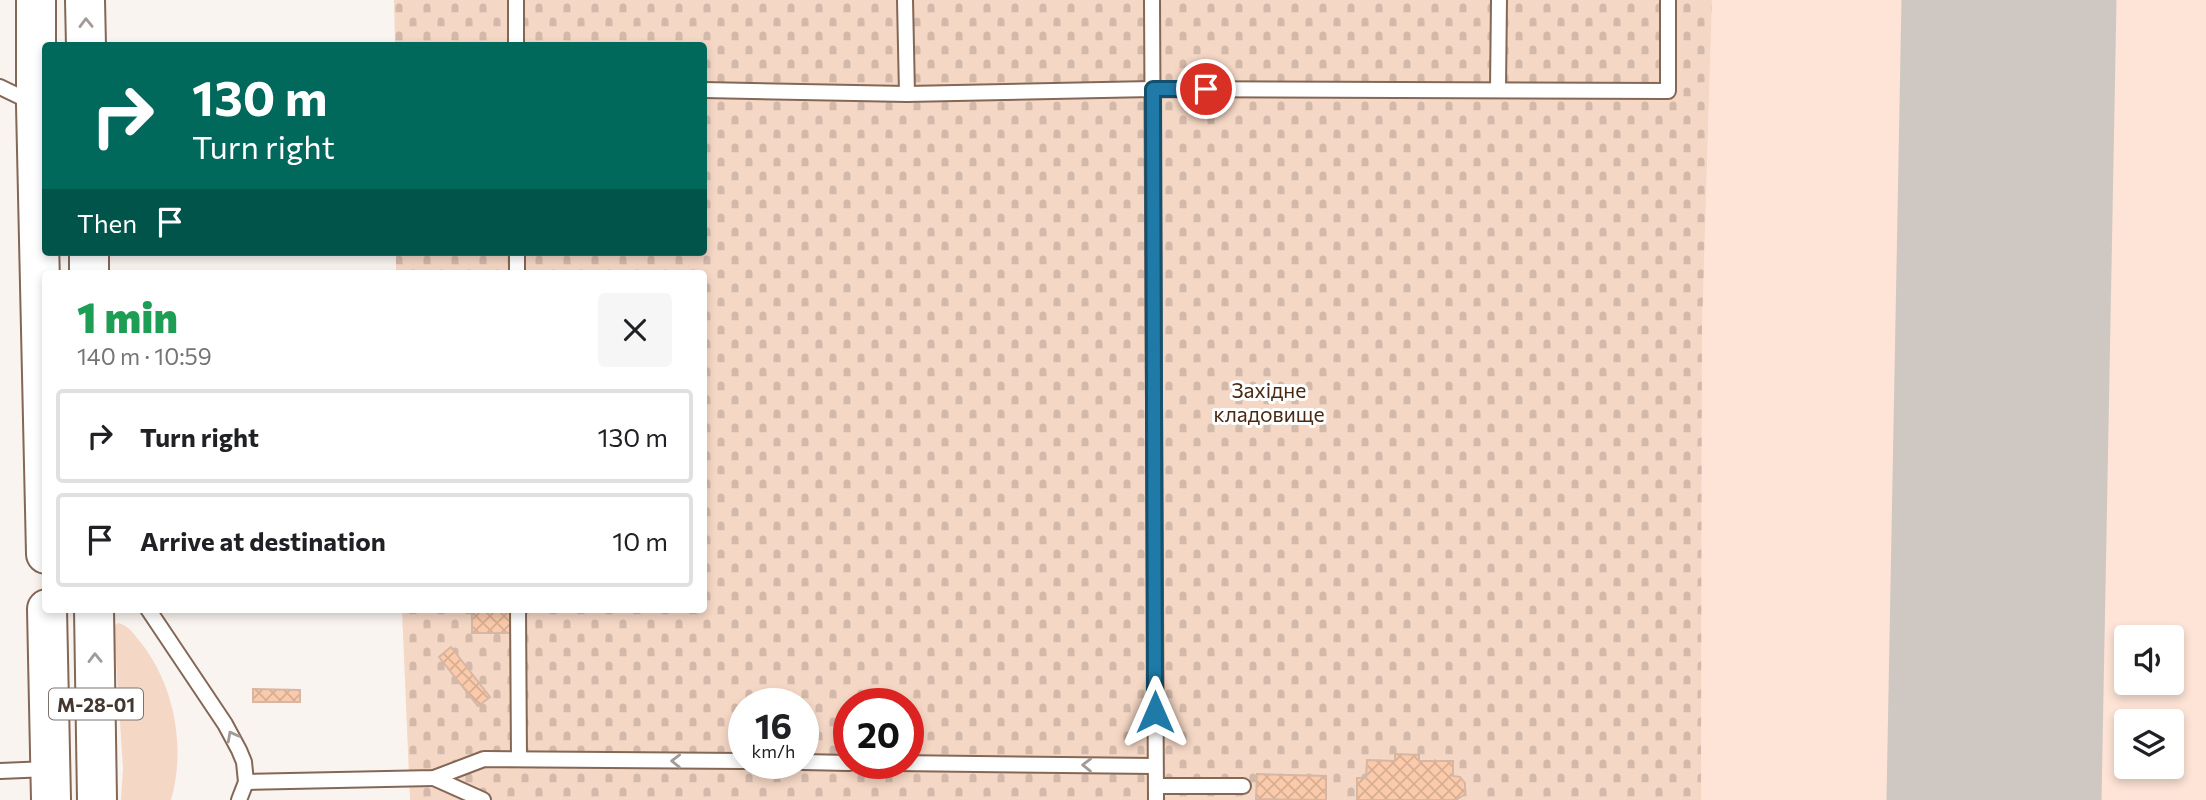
<!DOCTYPE html>
<html lang="en">
<head>
<meta charset="utf-8">
<style>
  :root { --surface:#fff; --page:#f6f6f6; --text:#202124; --muted:#757577; --line:#e0e0e0 }
  body { margin:0; font-family:Commissioner,sans-serif; background:var(--page); color:var(--text); height:100vh; display:flex; flex-direction:column; font-size:26px; white-space:nowrap }
  * { box-sizing:border-box; margin:0 }
  p { font-size:23px; color:var(--muted) }
  .icon { flex:none; width:38px; height:38px; fill:none; stroke:currentColor; stroke-width:2; stroke-linecap:round; stroke-linejoin:round }
  .map { position:relative; flex:1; overflow:hidden }
  .details { position:absolute; left:42px; top:270px; width:665px; height:343px; display:flex; flex-direction:column; background:var(--surface); border-radius:7px; box-shadow:0 4px 10px #0003 }
  .details>* { flex:none }
  .guide { position:absolute; left:42px; top:42px; width:665px; height:214px; border-radius:7px; box-shadow:0 4px 10px #0003; background:#00695c; color:#fff; overflow:hidden }
  .tools { position:absolute; left:2114px; top:625px; display:grid; gap:14px }
  .tools a { display:grid; place-items:center; width:70px; height:70px; border-radius:7px; background:var(--surface); box-shadow:0 4px 10px #0003; font-size:35px }
  .speed { position:absolute; left:728px; top:688px; display:flex; gap:14px; font-size:35px; font-weight:700; text-align:center }
  .speed>* { display:grid; place-content:center; width:91px; height:91px; border-radius:50%; background:var(--surface); box-shadow:0 4px 10px #0003; line-height:1 }
  .speed small { font-size:18px; font-weight:400 }
  .speed .limit { border:10px solid #d22; background:#fff; color:#111 }
  .pin { position:absolute; display:grid; place-items:center; width:60px; height:60px; color:#fff; margin:-30px; border:4px solid #fff; border-radius:50%; box-shadow:0 2px 7px #0007 }
  .me { position:absolute; width:77px; margin:-38px; rotate:0deg; stroke-linejoin:round; filter:drop-shadow(0 0 5px #0008) }
  .turn { display:flex; align-items:center; gap:24px; height:147px; padding:0 35px; font-size:32px }
  .turn .icon { width:91px; height:91px; stroke-width:2.5 }
  .turn b { display:block; font-size:49px; line-height:60px }
  .then { display:flex; align-items:center; height:66px; padding:0 35px; background:#0003; gap:14px; font-size:26px }
  .round { display:grid; place-items:center; flex:none; width:74px; height:74px; border-radius:7px; background:var(--page) }
  .overview { display:flex; align-items:center; justify-content:space-between; height:119px; padding:0 35px }
  h1 { font-size:42px; font-weight:800; line-height:52px; color:#1e9e55 }
  ul { padding:0; list-style:none }
  li { display:flex; align-items:center; gap:21px; height:94px; margin:0 14px 10px; padding:0 21px; border:4px solid var(--line); border-radius:7px }
  li div { flex:1 }
  li b { display:block; font-size:26px }
  li em { font-style:normal }
  .map>svg:first-child { display:block }
  .built { fill:#fde4d6; fill-rule:evenodd }
  .green { fill:#f5d7c5 }
  .cemetery { fill:url(#cemetery-stones); fill-rule:evenodd }
  .lines { fill:none; stroke-linecap:round; stroke-linejoin:round }
  .runway { stroke:#cfc8c2; stroke-width:215 }
  .building { fill:url(#building-cross-hatch); stroke:#d7b7a4; stroke-width:2 }
  .lane-casing { stroke:#846755; stroke-width:18 }
  .highway-casing { stroke:#846755; stroke-width:42 }
  .lane { stroke:#fff; stroke-width:14 }
  .highway { stroke:#fff; stroke-width:38 }
  .oneway { stroke:#a29b97 }
  .route-casing { stroke:#144f6d; stroke-width:18 }
  .route { stroke:#1f7aa8; stroke-width:12 }
  .labels { text-anchor:middle; dominant-baseline:central; stroke-width:6; stroke-linejoin:round; paint-order:stroke }
  .shield { fill:#fff; stroke:#7c736d; stroke-width:2 }
  .shield-label { font-size:19px; font-weight:bold; fill:#44372f }
  .park-label { font-size:21px; fill:#492913; stroke:#fff }
</style>
</head>
<body>
<div class="map">
<svg width="2206" height="800" viewBox="0 0 2206 800">
  <defs>
    <pattern id="cemetery-stones" width="16" height="16" patternUnits="userSpaceOnUse" patternTransform="scale(1.75)"><rect width="16" height="16" fill="#f5d7c5"/><path d="M2 7V4a2 2 0 0 1 4 0v3zM10 15v-3a2 2 0 0 1 4 0v3z" fill="#d3b9aa"/></pattern>
    <pattern id="building-cross-hatch" width="8" height="8" patternUnits="userSpaceOnUse" patternTransform="scale(1.75)"><rect width="8" height="8" fill="#fbcaab"/><path d="M0 0l8 8M0 8l8-8" fill="none" stroke="#d8ae93"/></pattern>
  </defs>
  <rect width="100%" height="100%" fill="#faf4f0"/>
  <path class="built" d="M1712,0H2206V800H1701L1702,330ZM2126,637H2172V682H2126ZM2126,721H2172V766H2126Z"/>
  <path class="green" d="M118,623C129,625 135,636 142,644C175,687 186,748 171,800H121L123,768L114,631V626Z"/>
  <path class="cemetery" d="M394,0H1712L1702,330L1701,800H410L402,609H704V273H396V252H704V46L395,45ZM744,704H803V763H744ZM849,704H908V763H849Z"/>
  <g class="lines">
    <polyline class="runway" points="1994,800 2009,0"/>
  </g>
  <g class="building">
    <rect x="472" y="609" width="39" height="24"/>
    <polygon points="451,647 490,697 478,706 439,657"/>
    <polygon points="253,689 300,690 300,702 253,702"/>
    <polygon points="1395,754 1419,755 1419,761 1453,761 1453,776 1460,777 1465,783 1465,794 1456,800 1357,800 1357,778 1366,778 1367,760 1395,761"/>
    <polygon points="1257,774 1326,776 1326,800 1256,799"/>
  </g>
  <g class="lines">
    <defs>
      <g id="lane">
        <polyline points="516,0 516,46"/>
        <polyline points="905,0 907,94"/>
        <polyline points="1152,0 1156,800"/>
        <polyline points="0,87 33,103"/>
        <polyline points="1498,89 1499,0"/>
        <polyline points="704,90 907,94 1152,89 1668,91 1668,0"/>
        <polyline points="517,252 517,273"/>
        <polyline points="148,609 225,724 239,750 244,762 246,782 239,800"/>
        <polyline points="518,609 519,759"/>
        <polyline points="803,762 849,763"/>
        <polyline points="895,763 1155,766"/>
        <polyline points="0,771 48,769"/>
        <polyline points="434,778 483,800"/>
        <polyline points="246,782 434,778 484,759 744,761"/>
        <polyline points="1156,786 1243,786"/>
      </g>
      <g id="highway">
        <polyline points="36,0 36,105 46,554"/>
        <polyline points="85,0 86,46"/>
        <polyline points="89,252 89,273"/>
        <polyline points="47,609 51,800"/>
        <polyline points="94,609 97,800"/>
      </g>
    </defs>
    <use href="#lane" class="lane-casing"/>
    <use href="#highway" class="highway-casing"/>
    <use href="#lane" class="lane"/>
    <use href="#highway" class="highway"/>
  </g>
  <defs><path id="oneway-chevron" d="M-2-3.5L2.5 0L-2 3.5" fill="none" stroke-width="1.6" stroke-linecap="round" stroke-linejoin="round" transform="scale(1.75)"/></defs>
  <g class="oneway">
    <use href="#oneway-chevron" transform="translate(86 23) rotate(-91)"/>
    <use href="#oneway-chevron" transform="translate(95 658) rotate(-91)"/>
    <use href="#oneway-chevron" transform="translate(232 736) rotate(-118)"/>
    <use href="#oneway-chevron" transform="translate(676 761) rotate(-179)"/>
    <use href="#oneway-chevron" transform="translate(1087 765) rotate(-179)"/>
  </g>
  <g class="lines">
    <defs>
      <polyline id="route" points="1155,712 1153,89 1206,89"/>
    </defs>
    <use href="#route" class="route-casing"/>
    <use href="#route" class="route"/>
  </g>
  <g class="labels">
    <rect class="shield" x="49" y="688.5" width="94" height="31" rx="5"/>
    <g class="shield-label">
      <text x="96" y="704">М-28-01</text>
    </g>
    <g class="park-label">
      <text x="1269" y="389">Західне<tspan x="1269" dy="24">кладовище</tspan></text>
    </g>
  </g>
</svg>
<div class="tools">
<a><svg class="icon" aria-label="sound" viewBox="0 0 24 24"><path d="M4 9h4l5-4v14l-5-4H4zM17 9q2 3 0 6"/></svg></a>
<a><svg class="icon" aria-label="layers" viewBox="0 0 24 24"><path d="M12 4l9 5-9 5-9-5zM3 14l9 5 9-5"/></svg></a>
</div>
<div class="speed"><div>16<small>km/h</small></div><div class="limit">20</div></div>
<div class="pin" style="left:1206px;top:89px;background:#d93025"><svg class="icon" aria-label="arrive" viewBox="0 0 24 24"><path d="M6 21V4h12l-3 4 3 4H6"/></svg></div>
<svg class="me" style="left:1155px;top:712px" viewBox="-20 -20 40 40"><path d="M0-17L14 15 0 8-14 15z" fill="#1f7aa8" stroke="#fff" stroke-width="4"/></svg>
<div class="guide">
<div class="turn"><svg class="icon" aria-label="right" viewBox="0 0 24 24"><path d="M7 20v-9h11M14 6l5 5-5 5"/></svg><div><b>130 m</b>Turn right</div></div>
<div class="then">Then<svg class="icon" aria-label="arrive" viewBox="0 0 24 24"><path d="M6 21V4h12l-3 4 3 4H6"/></svg></div>
</div>
<section class="details">
<div class="overview"><div><h1>1 min</h1><p>140 m · 10:59</p></div><a class="round"><svg class="icon" aria-label="close" viewBox="0 0 24 24"><path d="M6 6l12 12M18 6L6 18"/></svg></a></div>
<ul>
<li><svg class="icon" aria-label="right" viewBox="0 0 24 24"><path d="M7 20v-9h11M14 6l5 5-5 5"/></svg><div><b>Turn right</b></div><em>130 m</em></li>
<li><svg class="icon" aria-label="arrive" viewBox="0 0 24 24"><path d="M6 21V4h12l-3 4 3 4H6"/></svg><div><b>Arrive at destination</b></div><em>10 m</em></li>
</ul>
</section>
</div>
</body>
</html>
